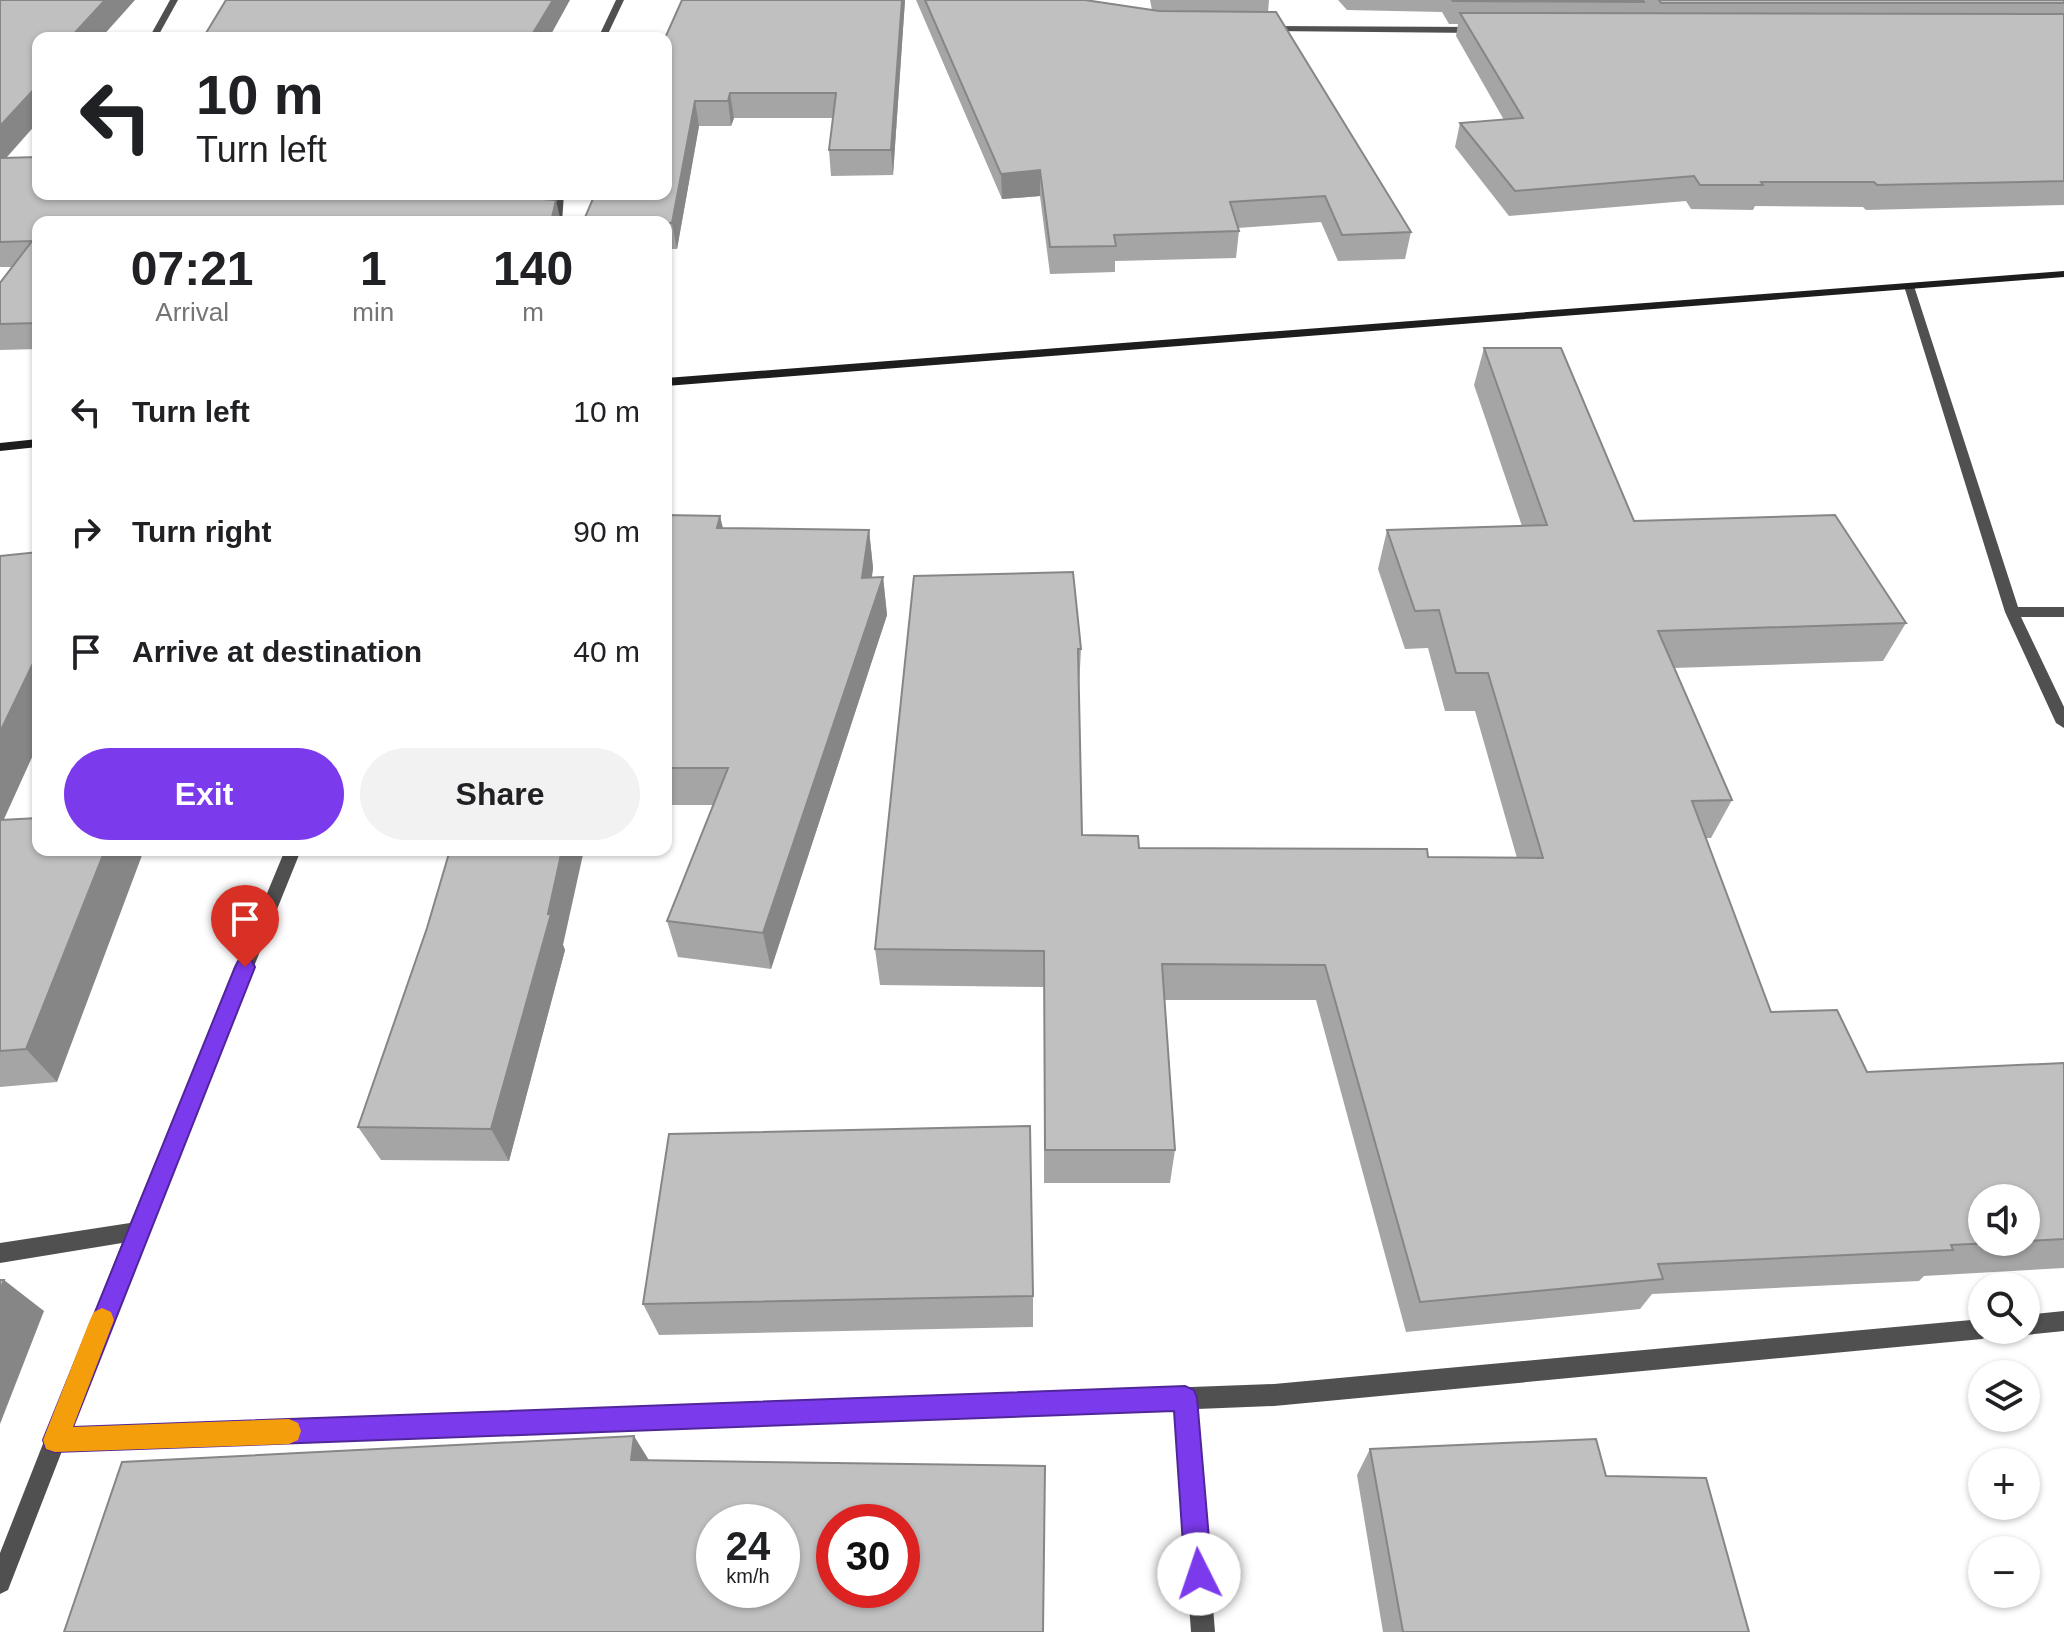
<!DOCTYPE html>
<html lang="en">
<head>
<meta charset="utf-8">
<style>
  :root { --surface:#fff; --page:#f2f2f2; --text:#202124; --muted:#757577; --accent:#7c3aed }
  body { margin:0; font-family:Helvetica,sans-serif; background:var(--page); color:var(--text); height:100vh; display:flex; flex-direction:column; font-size:30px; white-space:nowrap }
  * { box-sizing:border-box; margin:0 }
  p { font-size:26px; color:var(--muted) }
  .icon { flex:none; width:44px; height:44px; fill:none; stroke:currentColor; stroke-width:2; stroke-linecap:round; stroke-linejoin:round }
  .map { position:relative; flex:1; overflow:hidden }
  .details { position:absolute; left:32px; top:216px; width:640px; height:640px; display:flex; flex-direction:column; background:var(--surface); border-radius:16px; box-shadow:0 2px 6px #0004 }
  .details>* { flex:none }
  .banner { position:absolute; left:32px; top:32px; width:640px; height:168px; border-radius:16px; box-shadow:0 2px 6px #0004; background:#fff; color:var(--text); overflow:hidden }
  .buttons { position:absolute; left:1968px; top:1184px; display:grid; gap:16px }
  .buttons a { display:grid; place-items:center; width:72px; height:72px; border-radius:50%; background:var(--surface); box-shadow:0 2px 6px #0004; font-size:40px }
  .speed { position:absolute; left:696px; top:1504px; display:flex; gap:16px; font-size:40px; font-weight:700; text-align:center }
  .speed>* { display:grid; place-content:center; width:104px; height:104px; border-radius:50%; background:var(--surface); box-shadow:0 2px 6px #0004; line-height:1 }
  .speed small { font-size:20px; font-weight:400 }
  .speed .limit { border:12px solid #d22; background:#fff; color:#111 }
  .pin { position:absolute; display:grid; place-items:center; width:68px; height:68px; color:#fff; margin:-82px -34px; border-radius:50% 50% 50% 0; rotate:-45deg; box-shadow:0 0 8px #0007 }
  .pin .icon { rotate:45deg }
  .me { position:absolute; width:88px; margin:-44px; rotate:356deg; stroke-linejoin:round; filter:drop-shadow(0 0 6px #0008) }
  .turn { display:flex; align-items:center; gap:28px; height:168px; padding:0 32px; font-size:36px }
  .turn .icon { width:104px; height:104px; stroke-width:2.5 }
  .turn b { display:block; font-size:56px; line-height:68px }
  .eta { display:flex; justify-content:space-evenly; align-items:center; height:136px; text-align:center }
  .eta b { font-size:48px; font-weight:600; line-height:56px }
  .action { display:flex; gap:16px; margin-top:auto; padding:16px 32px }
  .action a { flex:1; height:92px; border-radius:48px; background:var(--accent); color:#fff; font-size:32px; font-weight:600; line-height:92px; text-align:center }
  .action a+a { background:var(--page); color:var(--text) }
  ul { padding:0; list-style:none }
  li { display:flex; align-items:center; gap:24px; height:120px; padding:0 32px }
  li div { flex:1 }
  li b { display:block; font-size:30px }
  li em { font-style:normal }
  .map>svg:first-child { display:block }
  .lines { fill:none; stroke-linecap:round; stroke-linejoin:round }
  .street { fill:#505050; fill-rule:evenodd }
  .secondary { fill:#1d1d1d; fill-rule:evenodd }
  .wall { fill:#a5a5a5; fill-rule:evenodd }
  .shaded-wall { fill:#868686 }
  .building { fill:#c0c0c0; stroke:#868686; stroke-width:2; fill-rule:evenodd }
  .route { fill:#7c3aed; stroke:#51269a; stroke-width:2 }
  .slow { fill:#f59e0b }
</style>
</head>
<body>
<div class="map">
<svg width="2064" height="1632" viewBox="0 0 2064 1632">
  <rect width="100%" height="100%" fill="#fff"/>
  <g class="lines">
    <g class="street">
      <polygon points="170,0 178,0 157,38 149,38"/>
      <polygon points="616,0 624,0 606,38 598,38"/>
      <polygon points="1266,26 1478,27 1482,30 1478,33 1263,31 1262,29"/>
      <polygon points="554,194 564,194 562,222 552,222"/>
      <polygon points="1909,283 1914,286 2018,607 2064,607 2064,617 2021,617 2064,707 2064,728 2056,723 2005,612 1904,286"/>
      <polygon points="285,850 301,850 147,1231 71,1428 1274,1384 1982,1319 1982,1330 1992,1330 1989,1336 1982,1339 1274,1406 1197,1409 1215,1632 1191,1632 1175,1409 62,1451 8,1590 0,1594 0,1553 122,1243 0,1263 0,1243 130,1223"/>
      <polygon points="2064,1311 2064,1331 2026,1335 2019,1332 2018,1330 2026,1330 2026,1315"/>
    </g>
    <g class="secondary">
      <polygon points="2064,271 2064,277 666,386 666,378"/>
      <polygon points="38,439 38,447 0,451 0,443"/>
    </g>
  </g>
  <g class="wall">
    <polygon points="905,0 893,175 831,176 829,150 833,118 734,118 731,126 699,126 677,249 666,249 666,38"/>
    <polygon points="916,0 1085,0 1152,10 1150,0 1269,0 1268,12 1411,232 1405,259 1338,261 1321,222 1238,228 1239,231 1236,258 1115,261 1115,272 1050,274 1040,196 1002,199"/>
    <polygon points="1338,0 2064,0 2064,205 1866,210 1863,207 1755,206 1753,210 1691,209 1686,201 1509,216 1455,147 1460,123 1504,120 1456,36 1458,24 1449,24 1442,12 1347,10"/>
    <polygon points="0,158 38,194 545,194 547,200 38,222 38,349 0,350 0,283 12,267 0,267"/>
    <path d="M1484,348L1634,521L1906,623L1883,661L1674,668L1732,800L1711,838H1706L1771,1012L1867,1072L2064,1063V1268L1924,1276L1919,1281L1652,1294L1640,1309L1406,1332L1316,1000H1164L1175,1150L1170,1183H1044V987L880,985L875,949L914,576L1081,649L1079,688L1082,835L1139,848L1428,857L1517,858L1475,711H1445L1428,648L1405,649L1378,569L1387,530L1522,526L1474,385ZM2026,1198V1242H1982Z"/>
    <polygon points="666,515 720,516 723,528 869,530 873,568 872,577 883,577 887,615 771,969 678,957 667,921 714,805 666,805"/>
    <polygon points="0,556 4,819 57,1082 0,1087"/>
    <polygon points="427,928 563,945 565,950 509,1161 381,1160 358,1127"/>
    <polygon points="1033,1296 1033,1327 659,1335 643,1304"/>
    <polygon points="1370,1449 1606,1476 1749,1632 1383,1632 1357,1475"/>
  </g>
  <g class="shaded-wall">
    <polygon points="105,0 135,0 101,38 70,38"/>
    <polygon points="553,0 570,0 549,38 528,38"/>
    <polygon points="902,0 905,0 893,175 891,150"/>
    <polygon points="38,85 38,122 7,157 0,158 0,126"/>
    <polygon points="730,93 734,118 731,126 728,101"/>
    <polygon points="695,101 699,126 677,249 672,223"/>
    <polygon points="1040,170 1040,196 1002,199 1001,174"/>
    <polygon points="556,200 561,222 551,222"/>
    <polygon points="720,516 728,553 717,528"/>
    <polygon points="869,530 873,568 866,615 862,578"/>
    <polygon points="883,577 887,615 771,969 763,933"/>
    <polygon points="38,653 38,744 0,828 0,732"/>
    <polygon points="105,850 144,850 57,1082 26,1049"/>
    <polygon points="562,850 584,850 563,945 565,950 509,1161 491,1129 548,914"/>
    <polygon points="4,1280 44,1311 0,1424 0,1291"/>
    <polygon points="634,1436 652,1465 631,1460"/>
  </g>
  <g class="building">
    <polygon points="0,0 105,0 70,38 38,38 38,85 0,126"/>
    <polygon points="226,0 553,0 533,33 528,38 203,38"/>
    <polygon points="682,0 902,0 891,150 829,150 836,93 730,93 728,101 695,101 672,223 583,222 595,194 666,194 665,38"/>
    <polygon points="925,0 1085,0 1159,11 1276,12 1411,232 1342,235 1325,196 1230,202 1239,231 1114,235 1116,246 1050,247 1040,170 1001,174"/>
    <polygon points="1452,0 1643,0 1644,2 1453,1"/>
    <polygon points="1659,0 2064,0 2064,3 1661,3"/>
    <polygon points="1460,13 2064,14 2064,181 1877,185 1874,182 1761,182 1763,185 1700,185 1694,176 1515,191 1460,123 1523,118"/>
    <polygon points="38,157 38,194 543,194 543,199 556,200 551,222 38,222 38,323 0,324 0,283 32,241 0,242 0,158"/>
    <polygon points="1484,348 1561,348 1634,521 1835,515 1906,623 1658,631 1732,800 1692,801 1771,1012 1837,1010 1867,1072 2064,1063 2064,1239 2026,1241 2026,1198 1982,1198 1982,1242 2014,1242 1951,1245 1953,1250 1658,1264 1663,1279 1420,1302 1325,965 1162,964 1175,1150 1045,1150 1044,951 875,949 914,576 1073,572 1081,649 1078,649 1082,835 1138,836 1139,848 1427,849 1428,857 1543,858 1488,673 1456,673 1439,610 1415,611 1387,530 1547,525"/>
    <polygon points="666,515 720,516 717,528 869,530 862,578 883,577 763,933 667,921 728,768 666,768"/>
    <polygon points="38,552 38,653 0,732 0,556"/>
    <polygon points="38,818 38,850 105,850 26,1049 0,1051 0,820"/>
    <polygon points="450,850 562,850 548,914 551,914 491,1129 358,1127 427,928"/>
    <polygon points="1030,1126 1033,1296 643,1304 669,1134"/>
    <polygon points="0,1280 4,1280 0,1291"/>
    <path d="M634,1436L631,1460L1045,1466L1043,1632H64L122,1462ZM714,1522H782V1590H714ZM834,1522H902V1590H834Z"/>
    <polygon points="1596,1439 1606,1476 1706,1478 1749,1632 1403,1632 1370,1449"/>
  </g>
  <polygon class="route" points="245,959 252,961 255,967 73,1427 1185,1386 1194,1390 1197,1398 1212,1574 1208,1583 1199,1587 1189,1583 1185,1574 1174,1411 55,1452 46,1449 43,1440 235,967 238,961"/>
  <polygon class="slow" points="102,1308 111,1312 114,1320 73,1427 289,1419 298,1423 301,1431 298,1440 289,1444 55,1452 46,1449 43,1440 90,1320 94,1312"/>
</svg>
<div class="buttons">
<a><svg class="icon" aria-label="sound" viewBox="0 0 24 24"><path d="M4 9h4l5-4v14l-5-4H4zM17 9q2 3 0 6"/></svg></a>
<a><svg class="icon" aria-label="search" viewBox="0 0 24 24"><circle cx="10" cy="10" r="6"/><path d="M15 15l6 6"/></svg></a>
<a><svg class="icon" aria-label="layers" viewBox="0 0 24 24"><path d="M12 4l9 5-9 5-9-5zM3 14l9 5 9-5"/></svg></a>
<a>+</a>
<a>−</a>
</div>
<div class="speed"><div>24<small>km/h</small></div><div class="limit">30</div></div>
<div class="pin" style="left:245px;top:967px;background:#d93025"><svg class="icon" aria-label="arrive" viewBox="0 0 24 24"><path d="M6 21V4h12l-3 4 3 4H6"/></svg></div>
<svg class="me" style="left:1199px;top:1574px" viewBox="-20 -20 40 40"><circle r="19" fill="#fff"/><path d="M0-13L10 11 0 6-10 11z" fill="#7c3aed"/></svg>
<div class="banner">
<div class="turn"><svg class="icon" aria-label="left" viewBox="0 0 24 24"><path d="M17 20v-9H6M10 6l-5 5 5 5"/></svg><div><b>10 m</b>Turn left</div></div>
</div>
<section class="details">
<div class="eta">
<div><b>07:21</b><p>Arrival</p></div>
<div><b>1</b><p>min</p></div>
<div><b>140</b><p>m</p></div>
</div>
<ul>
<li><svg class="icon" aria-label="left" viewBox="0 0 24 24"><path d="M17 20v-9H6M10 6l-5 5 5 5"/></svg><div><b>Turn left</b></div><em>10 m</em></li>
<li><svg class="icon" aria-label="right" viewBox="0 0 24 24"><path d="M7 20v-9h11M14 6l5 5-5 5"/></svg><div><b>Turn right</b></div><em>90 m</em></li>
<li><svg class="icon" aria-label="arrive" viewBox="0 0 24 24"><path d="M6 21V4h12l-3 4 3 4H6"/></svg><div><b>Arrive at destination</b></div><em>40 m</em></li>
</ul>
<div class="action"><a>Exit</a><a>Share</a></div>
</section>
</div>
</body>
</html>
